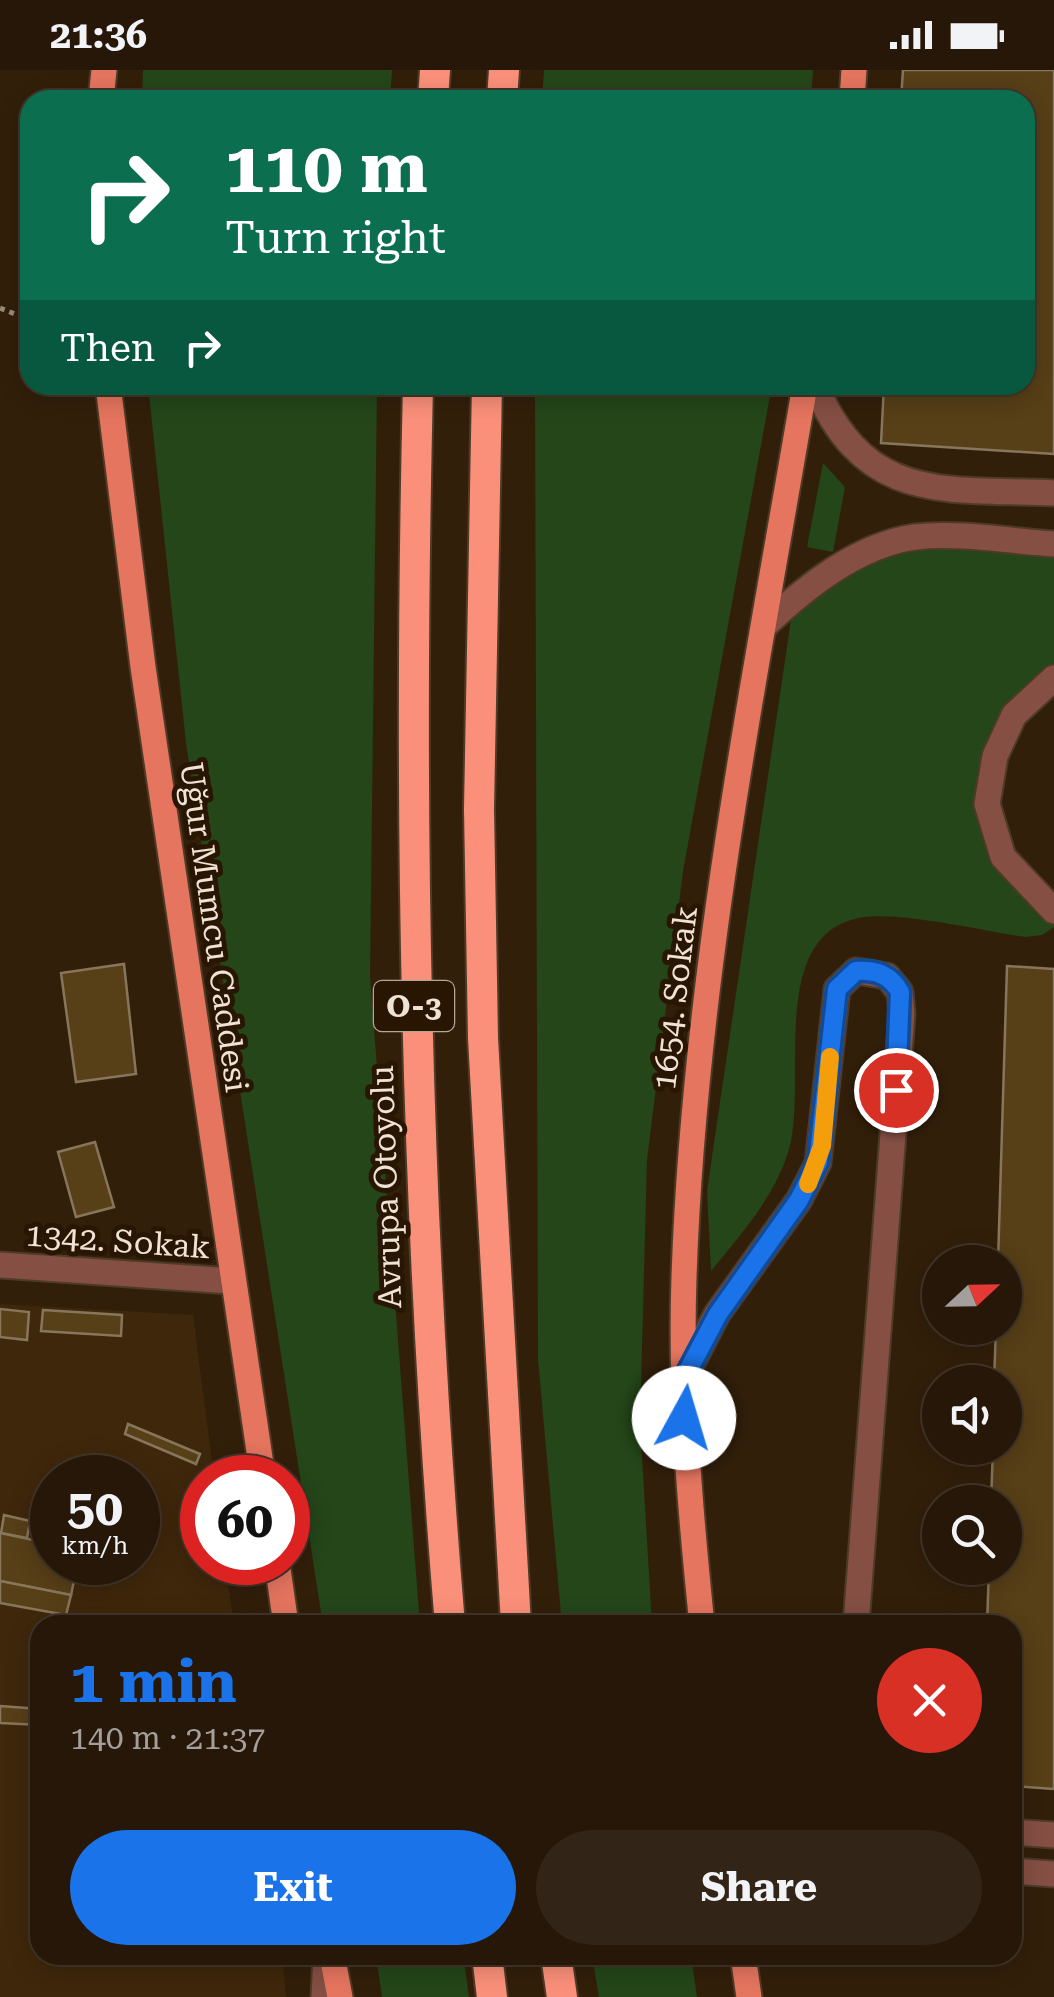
<!DOCTYPE html>
<html lang="en">
<head>
<meta charset="utf-8">
<style>
  :root { --surface:#261708; --page:#322416; --text:#f1f3f6; --muted:#a49f9c; --line:#423629; --accent:#1a73e8 }
  body { margin:0; font-family:"Roboto Serif",serif; background:var(--page); color:var(--text); height:100vh; display:flex; flex-direction:column; font-size:38px; white-space:nowrap }
  * { box-sizing:border-box; margin:0 }
  p { font-size:32px; color:var(--muted) }
  .icon { flex:none; width:55px; height:55px; fill:none; stroke:currentColor; stroke-width:2; stroke-linecap:round; stroke-linejoin:round }
  .map { position:relative; flex:1; overflow:hidden }
  .panel { position:absolute; left:30px; top:1545px; width:992px; height:350px; display:flex; flex-direction:column; background:var(--surface); border-radius:30px; box-shadow:0 5px 25px #0003,0 0 0 2px var(--line) }
  .panel>* { flex:none }
  .guide { position:absolute; left:20px; top:20px; width:1015px; height:305px; border-radius:30px; box-shadow:0 5px 25px #0003,0 0 0 2px var(--line); background:#0b6e4f; color:#fff; overflow:hidden }
  .needle { width:65px; rotate:68deg }
  .buttons { position:absolute; left:922px; top:1175px; display:grid; gap:20px }
  .buttons a { display:grid; place-items:center; width:100px; height:100px; border-radius:50%; background:var(--surface); box-shadow:0 5px 25px #0003,0 0 0 2px var(--line); font-size:50px }
  .speed { position:absolute; left:30px; top:1385px; display:flex; gap:20px; font-size:50px; font-weight:700; text-align:center }
  .speed>* { display:grid; place-content:center; width:130px; height:130px; border-radius:50%; background:var(--surface); box-shadow:0 5px 25px #0003,0 0 0 2px var(--line); line-height:1 }
  .speed small { font-size:25px; font-weight:400 }
  .speed .limit { border:15px solid #d22; background:#fff; color:#111 }
  .pin { position:absolute; display:grid; place-items:center; width:85px; height:85px; color:#fff; margin:-42px; border:5px solid #fff; border-radius:50%; box-shadow:0 2px 10px #0007 }
  .me { position:absolute; width:110px; margin:-55px; rotate:6deg; stroke-linejoin:round; filter:drop-shadow(0 0 8px #0008) }
  .turn { display:flex; align-items:center; gap:35px; height:210px; padding:0 40px; font-size:45px }
  .turn .icon { width:130px; height:130px; stroke-width:2.5 }
  .turn b { display:block; font-size:70px; line-height:85px }
  .then { display:flex; align-items:center; height:95px; padding:0 40px; background:#0003; gap:20px; font-size:38px }
  .round { display:grid; place-items:center; flex:none; width:105px; height:105px; border-radius:52px; background:var(--page) }
  .summary { display:flex; align-items:center; justify-content:space-between; height:170px; padding:0 40px }
  h1 { font-size:60px; font-weight:700; line-height:75px; color:var(--accent) }
  .action { display:flex; gap:20px; margin-top:auto; padding:20px 40px }
  .action a { flex:1; height:115px; border-radius:60px; background:var(--accent); color:#fff; font-size:40px; font-weight:700; line-height:115px; text-align:center }
  .action a+a { background:var(--page); color:var(--text) }
  .status { display:flex; justify-content:space-between; align-items:center; height:70px; padding:0 50px; background:var(--surface); direction:ltr }
  .status svg { height:28px; fill:currentColor }
  .map>svg:first-child { display:block }
  .built { fill:#3f270b; fill-rule:evenodd }
  .green { fill:#244619 }
  .building { fill:#573f17; stroke:#87765b; stroke-width:2.5 }
  .lines { fill:none; stroke-linecap:round; stroke-linejoin:round }
  .minor-casing { stroke:#4d3a27; stroke-width:29 }
  .major-casing { stroke:#4d3a27; stroke-width:29 }
  .highway-casing { stroke:#4d3a27; stroke-width:34 }
  .path { stroke:#9a8a79; stroke-width:5; stroke-dasharray:5 5; stroke-linecap:butt }
  .minor { stroke:#854f44; stroke-width:25 }
  .major { stroke:#e5755f; stroke-width:25 }
  .highway { stroke:#fb907a; stroke-width:30 }
  .route-casing { stroke:#114b97; stroke-width:25 }
  .route { stroke:#1a73e8; stroke-width:18 }
  .slow { stroke:#f59e0b; stroke-width:18 }
  .labels { text-anchor:middle; dominant-baseline:central; stroke-width:10; stroke-linejoin:round; paint-order:stroke }
  .shield { fill:#281602; stroke:#b4a696; stroke-width:2.5 }
  .shield-label { font-size:30px; font-weight:bold; fill:#f0e3d6 }
  .street-label { font-size:32px; fill:#f0e3d6; stroke:#281602 }
</style>
</head>
<body>
<div class="status"><b>21:36</b><svg viewBox="0 0 49 12"><path d="M0 12V9h3v3zM5 12V6h3v6zM10 12V3h3v9zM15 12V0h3v12zM26 1h20v11H26zM47 4h2v5h-2z"/></svg></div>
<div class="map">
<svg width="1054" height="1927" viewBox="0 0 1054 1927">
  <rect width="100%" height="100%" fill="#321f0a"/>
  <path class="built" d="M0,1234L193,1245L214,1407L202,1408V1492L225,1493L234,1555H40V1885H282L286,1927H0ZM52,1408H138V1492H52Z"/>
  <g class="green">
    <polygon points="143,0 392,0 390,30 142,30"/>
    <polygon points="544,0 813,0 811,30 542,30"/>
    <polygon points="148,315 377,315 370,907 420,1555 323,1555 186,673"/>
    <polygon points="535,315 772,315 683,801 647,1090 640,1352 652,1555 562,1555 538,1289"/>
    <polygon points="823,393 845,417 833,482 807,477"/>
    <path d="M1054,474V608L1014,646L988,748L1054,841V857L1042,865L1025,867C984,861 896,840 858,848C770,867 805,1004 791,1071C780,1121 742,1163 711,1201L707,1121L794,529L879,478Z"/>
    <polygon points="376,1885 463,1885 469,1927 382,1927"/>
    <polygon points="592,1885 691,1885 697,1927 599,1927"/>
  </g>
  <g class="building">
    <polygon points="903,0 1054,0 1054,384 881,373 884,315 1025,315 1025,30 901,30"/>
    <polygon points="124,894 136,1004 76,1012 61,903"/>
    <polygon points="1007,896 1054,899 1054,1719 1012,1716 1012,1555 987,1555 989,1498 1005,1498 1005,1432 991,1432 993,1378 1005,1378 1005,1312 994,1312 996,1258 1005,1258 1005,1192 998,1192"/>
    <polygon points="95,1072 114,1137 76,1147 58,1082"/>
    <polygon points="0,1239 29,1242 27,1270 0,1267"/>
    <polygon points="43,1240 122,1245 121,1266 41,1261"/>
    <polygon points="128,1354 200,1384 196,1394 125,1364"/>
    <polygon points="4,1445 30,1451 27,1468 1,1463"/>
    <polygon points="0,1463 52,1474 52,1492 78,1492 71,1525 0,1511"/>
    <polygon points="0,1511 71,1525 66,1545 0,1533"/>
    <polygon points="0,1636 40,1639 40,1655 0,1653"/>
  </g>
  <g class="lines">
    <defs>
      <g id="minor">
        <path d="M815,315C866,435 945,418 1054,423"/>
        <path d="M764,556C805,518 857,475 915,467C959,462 1009,471 1054,474"/>
        <polyline points="1054,608 1014,645 995,686 987,734 1003,787 1054,841"/>
        <polyline points="0,1195 231,1211"/>
        <polyline points="682,1312 717,1244 799,1130 818,1093 837,919 856,901 887,906 900,922 902,944 856,1555"/>
        <polyline points="1012,1762 1054,1765"/>
        <polyline points="1012,1801 1054,1804"/>
        <polyline points="324,1927 326,1885"/>
      </g>
      <g id="major">
        <polyline points="101,30 104,0"/>
        <polyline points="852,30 854,0"/>
        <polyline points="108,315 143,597 263,1408"/>
        <polyline points="277,1492 286,1555"/>
        <path d="M702,1555C690,1439 680,1324 684,1207C694,908 755,610 805,315"/>
        <polyline points="332,1885 340,1927"/>
        <polyline points="743,1885 749,1927"/>
      </g>
      <g id="highway">
        <polyline points="433,30 435,0"/>
        <polyline points="502,30 504,0"/>
        <path d="M418,315C408,733 415,1138 450,1555"/>
        <polyline points="487,315 479,739 483,968 516,1555"/>
        <polyline points="487,1885 492,1927"/>
        <polyline points="556,1885 562,1927"/>
      </g>
    </defs>
    <use href="#minor" class="minor-casing"/>
    <use href="#major" class="major-casing"/>
    <use href="#highway" class="highway-casing"/>
    <polyline class="path" points="0,238 30,250"/>
    <use href="#minor" class="minor"/>
    <use href="#major" class="major"/>
    <use href="#highway" class="highway"/>
  </g>
  <g class="lines">
    <defs>
      <path id="route" d="M684,1348L682,1312L718,1244L799,1130L818,1092L837,919L856,901C875,900 890,904 900,922L896,1020"/>
    </defs>
    <use href="#route" class="route-casing"/>
    <use href="#route" class="route"/>
    <polyline class="slow" points="808,1114 822,1076 830,987"/>
  </g>
  <g class="labels">
    <rect class="shield" x="374" y="911" width="80" height="50" rx="8"/>
    <g class="shield-label">
      <text x="414" y="936">O-3</text>
    </g>
    <g class="street-label">
      <text transform="translate(214 857) rotate(82)">Uğur Mumcu Caddesi</text>
      <text transform="translate(675 928) rotate(-83)">1654. Sokak</text>
      <text transform="translate(386 1117) rotate(-92)">Avrupa Otoyolu</text>
      <text transform="translate(118 1171) rotate(4)">1342. Sokak</text>
    </g>
  </g>
</svg>
<div class="buttons">
<a><svg class="needle" viewBox="-14 -14 28 28"><path d="M0-13l5 13h-10z" fill="#e53935"/><path d="M0 13l5-13h-10z" fill="#a49f9c"/></svg></a>
<a><svg class="icon" aria-label="sound" viewBox="0 0 24 24"><path d="M4 9h4l5-4v14l-5-4H4zM17 9q2 3 0 6"/></svg></a>
<a><svg class="icon" aria-label="search" viewBox="0 0 24 24"><circle cx="10" cy="10" r="6"/><path d="M15 15l6 6"/></svg></a>
</div>
<div class="speed"><div>50<small>km/h</small></div><div class="limit">60</div></div>
<div class="pin" style="left:896px;top:1020px;background:#d93025"><svg class="icon" aria-label="arrive" viewBox="0 0 24 24"><path d="M6 21V4h12l-3 4 3 4H6"/></svg></div>
<svg class="me" style="left:684px;top:1348px" viewBox="-20 -20 40 40"><circle r="19" fill="#fff"/><path d="M0-13L10 11 0 6-10 11z" fill="#1a73e8"/></svg>
<div class="guide">
<div class="turn"><svg class="icon" aria-label="right" viewBox="0 0 24 24"><path d="M7 20v-9h11M14 6l5 5-5 5"/></svg><div><b>110 m</b>Turn right</div></div>
<div class="then">Then<svg class="icon" aria-label="right" viewBox="0 0 24 24"><path d="M7 20v-9h11M14 6l5 5-5 5"/></svg></div>
</div>
<section class="panel">
<div class="summary"><div><h1>1 min</h1><p>140 m · 21:37</p></div><a class="round" style="background:#d93025;color:#fff"><svg class="icon" aria-label="close" viewBox="0 0 24 24"><path d="M6 6l12 12M18 6L6 18"/></svg></a></div>
<div class="action"><a>Exit</a><a>Share</a></div>
</section>
</div>
</body>
</html>
